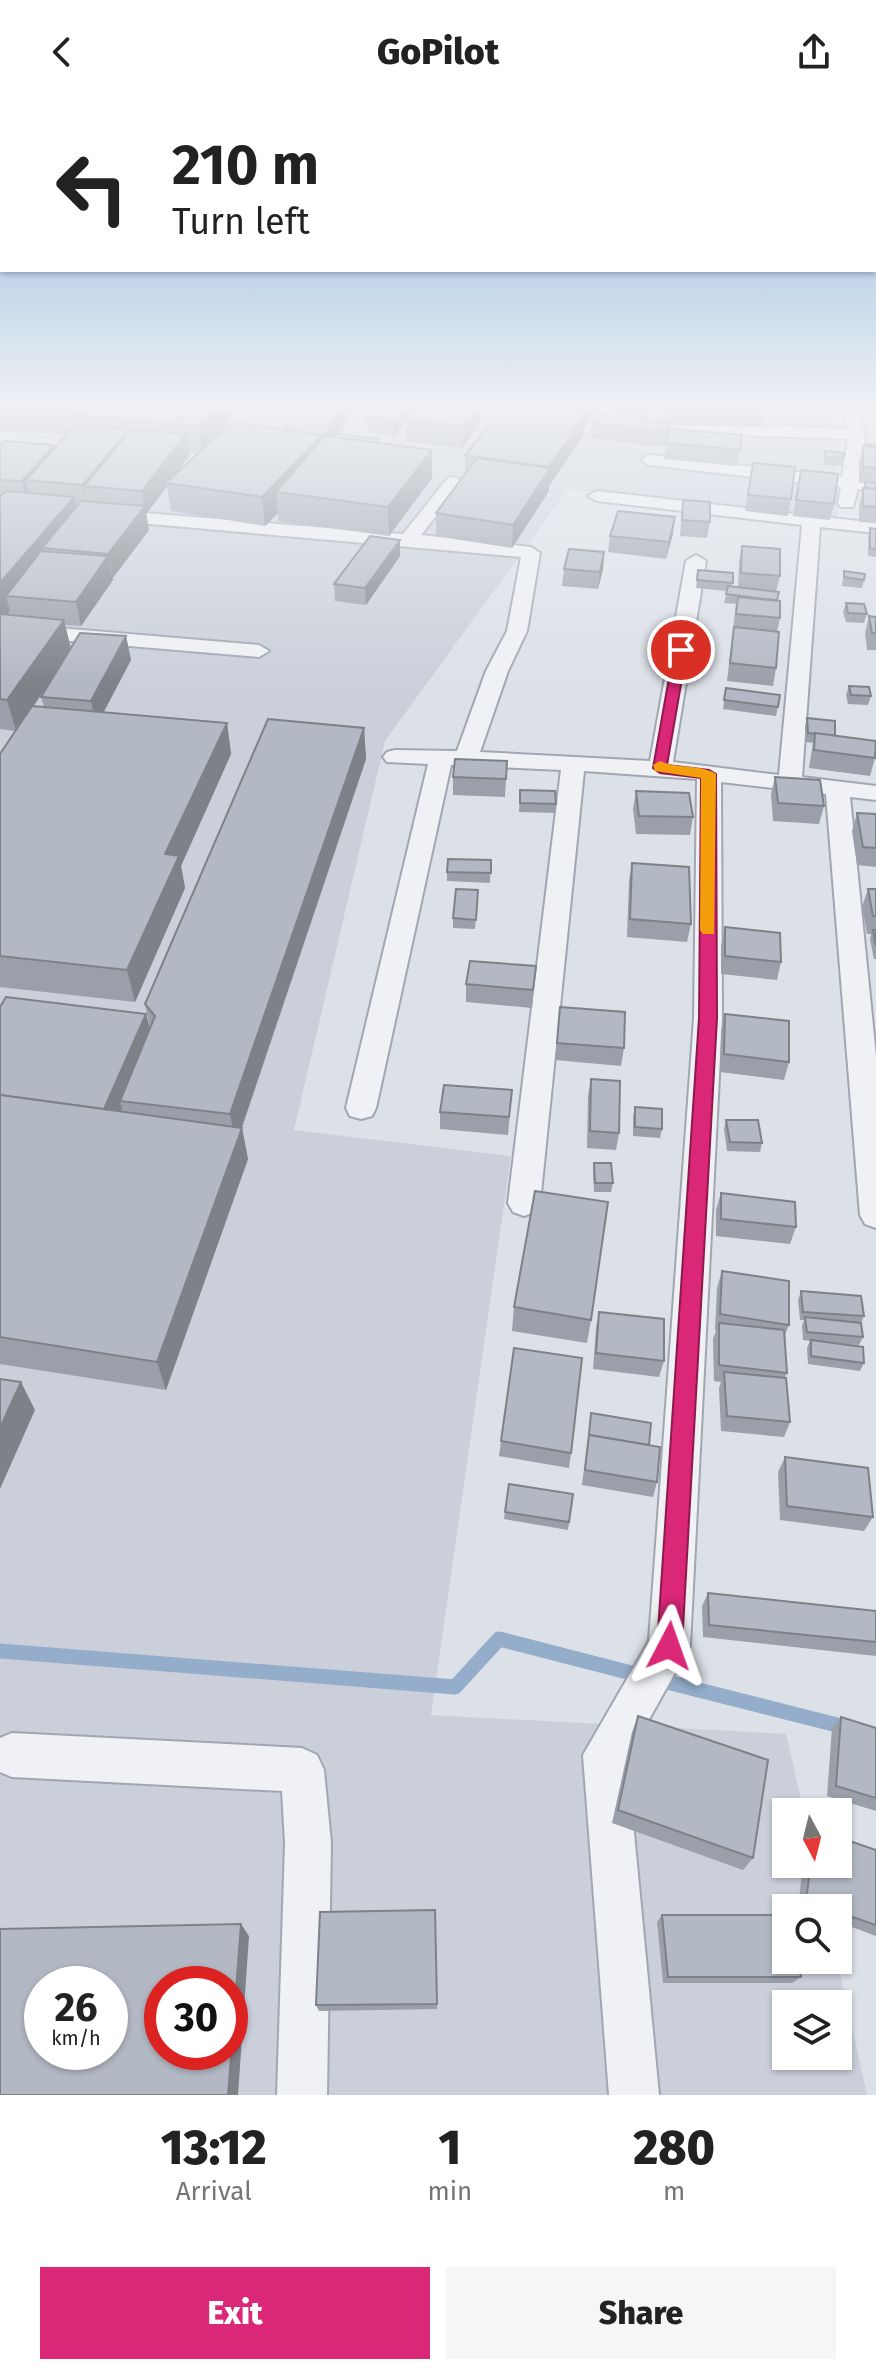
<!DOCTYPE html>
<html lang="en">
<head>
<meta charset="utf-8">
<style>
  :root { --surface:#fff; --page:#f6f6f6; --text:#222; --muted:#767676; --accent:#db2777 }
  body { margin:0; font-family:"Fira Sans",sans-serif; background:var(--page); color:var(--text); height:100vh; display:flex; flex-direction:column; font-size:30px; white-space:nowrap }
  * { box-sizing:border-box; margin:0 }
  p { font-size:26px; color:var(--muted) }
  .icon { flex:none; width:44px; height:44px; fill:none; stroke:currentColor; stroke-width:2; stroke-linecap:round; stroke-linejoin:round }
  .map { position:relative; height:1991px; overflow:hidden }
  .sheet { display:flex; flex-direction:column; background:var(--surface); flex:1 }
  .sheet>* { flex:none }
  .top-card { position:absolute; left:0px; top:0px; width:876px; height:168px; box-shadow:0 2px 6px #0004; background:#fff; color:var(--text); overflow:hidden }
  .needle { width:52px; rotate:173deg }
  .controls { position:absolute; left:772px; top:1694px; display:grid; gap:16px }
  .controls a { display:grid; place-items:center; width:80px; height:80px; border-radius:0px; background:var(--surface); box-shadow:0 2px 6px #0004; font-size:40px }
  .speed { position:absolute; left:24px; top:1862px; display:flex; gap:16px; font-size:40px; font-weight:700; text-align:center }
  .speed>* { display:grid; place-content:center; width:104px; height:104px; border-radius:50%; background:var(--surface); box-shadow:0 2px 6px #0004; line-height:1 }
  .speed small { font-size:20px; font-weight:400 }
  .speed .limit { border:12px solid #d22; background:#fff; color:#111 }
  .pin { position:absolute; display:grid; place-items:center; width:68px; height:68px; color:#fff; margin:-34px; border:4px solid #fff; border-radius:50%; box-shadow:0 2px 8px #0007 }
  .me { position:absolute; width:88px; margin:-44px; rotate:4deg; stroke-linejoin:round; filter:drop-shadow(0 0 6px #0008) }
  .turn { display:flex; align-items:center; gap:28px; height:168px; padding:0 40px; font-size:36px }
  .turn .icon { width:104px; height:104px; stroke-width:2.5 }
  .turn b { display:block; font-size:56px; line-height:68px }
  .eta { display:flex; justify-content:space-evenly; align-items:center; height:136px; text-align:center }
  .eta b { font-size:48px; font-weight:800; line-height:56px }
  .primary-button { display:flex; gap:16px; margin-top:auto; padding:16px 40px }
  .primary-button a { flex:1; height:92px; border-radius:0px; background:var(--accent); color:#fff; font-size:32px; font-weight:800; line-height:92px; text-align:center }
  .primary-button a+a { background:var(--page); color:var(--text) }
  header { display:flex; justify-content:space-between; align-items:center; height:104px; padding:0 40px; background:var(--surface); font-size:36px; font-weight:800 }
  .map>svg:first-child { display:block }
  .built { fill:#cacfda; fill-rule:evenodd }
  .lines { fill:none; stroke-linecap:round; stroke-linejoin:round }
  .stream { stroke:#93adcb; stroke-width:15 }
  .minor-casing { stroke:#a1a7b1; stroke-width:4 }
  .minor { fill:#eff1f5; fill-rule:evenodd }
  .wall { fill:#9a9fa9; fill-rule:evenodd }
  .shaded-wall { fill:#7d8289 }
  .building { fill:#b3b9c4; stroke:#7d8289; stroke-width:2; fill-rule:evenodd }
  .route { fill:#db2777; stroke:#8e194d; stroke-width:2 }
  .slow { fill:#f59e0b }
</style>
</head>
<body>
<header><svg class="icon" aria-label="back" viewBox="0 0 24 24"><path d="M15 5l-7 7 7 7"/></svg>GoPilot<svg class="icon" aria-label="share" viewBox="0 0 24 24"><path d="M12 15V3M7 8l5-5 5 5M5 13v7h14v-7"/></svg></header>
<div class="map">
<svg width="876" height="1991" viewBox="0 0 876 1991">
  <rect width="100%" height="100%" fill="#dce0e7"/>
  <path class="built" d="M0,303H836L838,413L568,385L385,637L294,1026L511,1052L431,1611L786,1630L804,1708H786V1760H815L825,1804H786V1856H837L867,1991H0ZM42,1880H110V1948H42ZM162,1880H230V1948H162ZM786,1900H838V1952H786Z"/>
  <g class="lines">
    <g class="stream">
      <polyline points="0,1547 455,1583 499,1535 643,1572"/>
      <polyline points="659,1576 845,1623"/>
    </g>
    <defs>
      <g id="minor">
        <polygon points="841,303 857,303 865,330 859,375 876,377 876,387 858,385 853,403 841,403 838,399 841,383 649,361 641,356 649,351 842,373 848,335 673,329 665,324 673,319 847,325"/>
        <polygon points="454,373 463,378 421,431 531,443 540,449 527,527 508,567 480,648 650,657 686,457 696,451 706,457 673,658 779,671 802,421 597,397 588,392 597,387 876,419 876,429 820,423 802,673 876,682 876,696 850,693 876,952 876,1124 865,1120 860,1111 826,690 721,678 722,914 690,1542 627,1655 659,1991 609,1991 583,1651 649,1537 694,914 697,675 584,667 540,1099 535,1108 524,1112 513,1108 508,1099 561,666 451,661 376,1004 372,1012 361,1015 350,1012 346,1004 428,660 387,658 383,653 387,648 395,646 457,647 486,567 507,527 521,453 106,416 97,411 106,406 403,430 448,374"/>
        <polygon points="0,519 259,541 269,547 259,553 0,531"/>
        <polygon points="12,1629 302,1644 317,1651 324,1666 331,1739 327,1991 277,1991 285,1739 282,1687 12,1673 0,1668 0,1634"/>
      </g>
    </defs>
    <use href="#minor" class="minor-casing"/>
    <use href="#minor" class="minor"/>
  </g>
  <g class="wall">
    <path d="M0,303H239L213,336L285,326L299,303H355L340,331L380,335V339L432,346V374L389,432L278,417V409L265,422L171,407L167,383L146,410L149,426L112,474L113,476L81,522L65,521L71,544L126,532L131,556L104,608L227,619L231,650L181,762L185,784L135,898L0,883V650L15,627L0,625V337L3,339L55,344L67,330L41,329L40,326L37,330L0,327ZM189,349L198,350L177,369L189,352ZM55,570L41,593L44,603L34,602Z"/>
    <polygon points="375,303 481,303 481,316 462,344 406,337 405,319 395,332 367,328 366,313"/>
    <polygon points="504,303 599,303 584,325 583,332 549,382 549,387 512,444 436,432 436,409 465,370 465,351"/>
    <polygon points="612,303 651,303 649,316 629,314 664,319 661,303 796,303 795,308 767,308 764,323 670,321 669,330 742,331 737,362 664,355 666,338 664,343 591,334 592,319 612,312"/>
    <polygon points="867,340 876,340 876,419 859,418 859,400 865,379 859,379 859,358 863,342 866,342"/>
    <polygon points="825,347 844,349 842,362 823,361"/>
    <polygon points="753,359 791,395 788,412 745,407"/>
    <polygon points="801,366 834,400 830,416 793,412"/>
    <polygon points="683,396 710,418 707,434 680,432"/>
    <polygon points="870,424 876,425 876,453 868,452 868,433"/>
    <polygon points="673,430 666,455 608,448 610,432"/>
    <polygon points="400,436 400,452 366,501 335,497 334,480"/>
    <polygon points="742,442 780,472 776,488 780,514 777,528 776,564 773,582 727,577 736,500 724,499 727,487 696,484 698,466 733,469 732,482 738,483 739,458"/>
    <polygon points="604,448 603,465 598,485 562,482 564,465"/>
    <polygon points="844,467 864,476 862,484 842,482"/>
    <polygon points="846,499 867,510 864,519 846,518 843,508"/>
    <polygon points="869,512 876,513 876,546 867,546 865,529"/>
    <polygon points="849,582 871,592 868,601 848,600 846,591"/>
    <polygon points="726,584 780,591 776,612 723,605"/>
    <polygon points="807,614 875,654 870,672 809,664 813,639 806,638 805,623"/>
    <polygon points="364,624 366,655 242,1024 248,1055 166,1286 0,1260 0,903 146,910 150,924 145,900"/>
    <polygon points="507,657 505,693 453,691 453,673"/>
    <polygon points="775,673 824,702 819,720 773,717 771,690"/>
    <polygon points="520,686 556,700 555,709 519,708"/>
    <polygon points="636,687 693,713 690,731 636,730 633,705"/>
    <polygon points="857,709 876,710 876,763 857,761 852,727"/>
    <polygon points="491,756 490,779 447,777 447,768"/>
    <polygon points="632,759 691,820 687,838 627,833 629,777"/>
    <polygon points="868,785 876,785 876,855 874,855 870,835 871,830 867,830 862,803"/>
    <polygon points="478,786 475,825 453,824 453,814"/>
    <polygon points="725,823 781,858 777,876 721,870 721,841"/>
    <polygon points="536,862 532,904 466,898 466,880"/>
    <polygon points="560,903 624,944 621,962 555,956"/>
    <polygon points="725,910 789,958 784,976 720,968 721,927"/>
    <polygon points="591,975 619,1029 616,1046 587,1044 588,992"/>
    <polygon points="512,986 508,1031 440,1025 440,1008"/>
    <polygon points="635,1003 662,1025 660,1034 633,1032 633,1012"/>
    <polygon points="726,1016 762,1039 760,1048 727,1047 724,1025"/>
    <polygon points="594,1059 613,1079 611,1088 594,1088 593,1068"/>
    <polygon points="721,1089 796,1123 790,1140 716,1132 716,1106"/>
    <polygon points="722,1167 789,1221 785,1231 787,1269 785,1273 790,1318 784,1333 721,1327 719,1284 721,1278 714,1277 713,1235 716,1227 715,1226 717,1184"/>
    <polygon points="801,1187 864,1212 861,1219 863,1233 859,1241 834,1239 864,1259 860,1267 808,1260 807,1244 810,1237 803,1236 802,1222 804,1216 800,1216 798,1196"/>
    <polygon points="514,1203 591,1216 587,1239 512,1227"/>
    <polygon points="599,1208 664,1257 659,1273 593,1265 596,1224"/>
    <polygon points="591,1309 649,1341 657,1378 653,1393 582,1381"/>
    <polygon points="501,1337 571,1349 569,1364 499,1352"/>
    <polygon points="785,1353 873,1413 864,1427 780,1416 778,1368"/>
    <polygon points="509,1380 569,1418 568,1426 504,1415"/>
    <polygon points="708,1489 876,1507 876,1552 703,1533 702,1502"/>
    <polygon points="638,1612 753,1754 743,1766 612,1719 632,1628"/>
    <polygon points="841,1613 876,1624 876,1707 827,1692 832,1624"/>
    <polygon points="876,1746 876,1832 838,1818 838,1804 798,1804 803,1760 838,1760"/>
    <polygon points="435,1806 437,1905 319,1907 316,1901"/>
    <polygon points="662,1811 801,1873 792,1879 663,1879 657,1818"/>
  </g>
  <g class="shaded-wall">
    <polygon points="37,303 61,303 36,307 40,326 37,330 32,308"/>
    <polygon points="214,303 239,303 202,350 198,322"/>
    <polygon points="342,303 355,303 333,342 325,332"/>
    <polygon points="406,303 417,303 405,315 405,319 395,332 394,317"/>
    <polygon points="476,303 481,303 481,316 462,344 463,322"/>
    <polygon points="586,303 599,303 584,325 583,332 549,382 549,387 512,444 513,421 548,368 549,363 582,315 582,308"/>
    <polygon points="670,320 668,335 664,343 666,328"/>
    <polygon points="129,325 133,347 84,382 87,404 83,381"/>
    <polygon points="186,330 189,352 169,379 166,379 167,383 146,410 142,387"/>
    <polygon points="322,331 324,359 276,388 278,409 265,422 262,393"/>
    <polygon points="54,341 59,363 26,376 31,396 27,400 22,377"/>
    <polygon points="432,346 432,374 389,432 388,403"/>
    <polygon points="74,393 80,422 42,444 46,463 6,492 10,507 0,519 0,479"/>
    <polygon points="145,402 149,426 113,474 108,450"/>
    <polygon points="675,413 673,430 666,455 669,438"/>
    <polygon points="400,436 400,452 366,501 365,484"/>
    <polygon points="604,448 603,465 598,485 600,468"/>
    <polygon points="108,452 113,476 81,522 76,498"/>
    <polygon points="64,516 71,546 16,627 7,596"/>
    <polygon points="126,532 131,556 96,622 91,597"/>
    <polygon points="227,619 231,650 181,762 185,784 135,898 127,866 165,750"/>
    <polygon points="364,624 366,655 241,1025 242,1024 248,1055 166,1286 157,1258 236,1040 230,1010"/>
    <polygon points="146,910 153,936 120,997 122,1005 111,1032 103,1007"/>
    <polygon points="21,1278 35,1306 0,1385 0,1324"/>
    <polygon points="241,1820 249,1832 238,1991 228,1991"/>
  </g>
  <g class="building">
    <polygon points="0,303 37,303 32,308 0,306"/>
    <polygon points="39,303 91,303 85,310 36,307"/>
    <polygon points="91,303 214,303 198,322 82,312"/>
    <polygon points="299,303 342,303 325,332 285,326"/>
    <polygon points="375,303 406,303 394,317 366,313"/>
    <polygon points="415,303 476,303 463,322 405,315"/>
    <polygon points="504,303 530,303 585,310 549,363 465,351"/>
    <polygon points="542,303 586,303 582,308"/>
    <polygon points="597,310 670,320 666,328 592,319"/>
    <polygon points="232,318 322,331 262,393 166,379"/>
    <polygon points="76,321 129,325 83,381 26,376"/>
    <polygon points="670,325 742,331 740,346 666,339"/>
    <polygon points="131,326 186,330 142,387 84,382"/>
    <polygon points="335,330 380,335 377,339 333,333"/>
    <polygon points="325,332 432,346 388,403 276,388"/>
    <polygon points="5,337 54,341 22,377 0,376 0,343"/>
    <polygon points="867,340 876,340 876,343 867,342"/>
    <polygon points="863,342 876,343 876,364 863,363"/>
    <polygon points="825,347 844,349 843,354 825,353"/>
    <polygon points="477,354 550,364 513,421 436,409"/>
    <polygon points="753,359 795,363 791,395 748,391"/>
    <polygon points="801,366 838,370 834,400 796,396"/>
    <polygon points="865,378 876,379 876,385 865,384"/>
    <polygon points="863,384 876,385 876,403 863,402"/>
    <polygon points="6,387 74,393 0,479 0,393"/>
    <polygon points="683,396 710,398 710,418 682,416"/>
    <polygon points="81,397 145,402 108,450 42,444"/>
    <polygon points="618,407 675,413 669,438 610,432"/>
    <polygon points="870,424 876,425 876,445 870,444"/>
    <polygon points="370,432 400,436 365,484 334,480"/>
    <polygon points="742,442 780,445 780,472 741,469"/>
    <polygon points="569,445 604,448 600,468 564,465"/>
    <polygon points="41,447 108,452 76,498 6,492"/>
    <polygon points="698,466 733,469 733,479 697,476"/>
    <polygon points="844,467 865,470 864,476 844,473"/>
    <polygon points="728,482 779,488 777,496 764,495 726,490"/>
    <polygon points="738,493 780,497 780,514 736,510"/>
    <polygon points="846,499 864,500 867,510 848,509"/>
    <polygon points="0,510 64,516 7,596 0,595"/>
    <polygon points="869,512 876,513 876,529 872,529"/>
    <polygon points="734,523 779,528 776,564 730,559"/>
    <polygon points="80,529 126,532 91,597 41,593"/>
    <polygon points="849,582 869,583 871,592 851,591"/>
    <polygon points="726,584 780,591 778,603 724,596"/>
    <polygon points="32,602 227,619 165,750 179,752 127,866 0,852 0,650"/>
    <polygon points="807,614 835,617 835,632 808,629"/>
    <polygon points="268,615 364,624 230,1010 120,997 155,912 145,900"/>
    <polygon points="815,629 876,637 875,654 814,646"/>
    <polygon points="455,655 507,657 506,675 453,673"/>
    <polygon points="775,673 820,676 824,702 778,699"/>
    <polygon points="520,686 555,687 556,700 520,699"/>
    <polygon points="636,687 689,689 693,713 639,712"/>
    <polygon points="857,709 876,710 876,744 863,743"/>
    <polygon points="448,755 491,756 491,769 447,768"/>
    <polygon points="632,759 689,763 691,820 630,815"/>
    <polygon points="456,785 478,786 476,816 453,814"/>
    <polygon points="868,785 876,785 876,812 873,812"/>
    <polygon points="725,823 780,829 781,858 725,852"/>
    <polygon points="873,826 876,826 876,842"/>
    <polygon points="470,857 536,862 533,886 466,880"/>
    <polygon points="6,893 146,910 104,1005 0,991 0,903"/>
    <polygon points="560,903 625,908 624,944 557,939"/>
    <polygon points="725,910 789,917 789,958 724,950"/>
    <polygon points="591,975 620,977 619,1029 590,1027"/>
    <polygon points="444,981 512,986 509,1013 440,1008"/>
    <polygon points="0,991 242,1024 157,1258 0,1233"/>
    <polygon points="635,1003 662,1005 662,1025 635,1023"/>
    <polygon points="726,1016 758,1016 762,1039 730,1038"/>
    <polygon points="594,1059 611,1059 613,1079 595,1079"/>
    <polygon points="535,1087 608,1098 591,1216 514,1203"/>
    <polygon points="721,1089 795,1098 796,1123 721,1115"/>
    <polygon points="722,1167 789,1177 789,1221 720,1210"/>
    <polygon points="801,1187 861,1192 864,1212 803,1208"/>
    <polygon points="599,1208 664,1215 664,1257 596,1249"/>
    <polygon points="805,1213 861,1219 863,1233 807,1228"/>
    <polygon points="719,1219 784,1226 787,1269 719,1261"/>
    <polygon points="811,1236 863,1243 864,1259 811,1252"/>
    <polygon points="514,1244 582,1254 571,1349 501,1337"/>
    <polygon points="724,1268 786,1274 790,1318 727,1312"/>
    <polygon points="0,1275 21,1278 0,1324"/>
    <polygon points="591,1309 651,1319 649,1341 589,1331"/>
    <polygon points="589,1331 660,1343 657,1378 585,1366"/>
    <polygon points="785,1353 868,1364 873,1413 787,1402"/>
    <polygon points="509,1380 573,1390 569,1418 505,1408"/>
    <polygon points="708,1489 876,1507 876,1538 709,1521"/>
    <polygon points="638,1612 768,1656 753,1754 618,1706"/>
    <polygon points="841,1613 876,1624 876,1694 836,1682"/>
    <polygon points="838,1733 876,1746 876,1821 838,1808 838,1804 828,1804 806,1796 811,1760 838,1760"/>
    <polygon points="435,1806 437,1900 316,1901 320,1808"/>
    <polygon points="662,1811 786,1811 786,1856 798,1856 801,1873 668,1873"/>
    <path d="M241,1820L228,1991H0V1825ZM42,1880H110V1948H42ZM162,1880H230V1948H162Z"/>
  </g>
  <linearGradient id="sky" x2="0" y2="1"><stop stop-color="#86b1dc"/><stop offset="0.52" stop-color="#eff1f4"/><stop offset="1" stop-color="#eff1f4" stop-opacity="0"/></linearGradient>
  <rect width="876" height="581" fill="url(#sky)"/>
  <polygon class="route" points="681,542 687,546 667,661 709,666 716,670 717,914 682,1542 678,1551 669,1554 661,1551 657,1542 699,914 701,674 660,669 653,664 674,546"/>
  <path class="slow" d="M660,657C676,665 701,660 716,670L714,830H703L700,826L701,674L655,667L653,661Z"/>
</svg>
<div class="controls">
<a><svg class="needle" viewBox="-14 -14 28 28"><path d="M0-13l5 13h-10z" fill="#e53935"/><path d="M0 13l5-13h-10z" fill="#767676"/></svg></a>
<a><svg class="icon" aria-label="search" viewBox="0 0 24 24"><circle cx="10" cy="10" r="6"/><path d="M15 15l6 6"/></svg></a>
<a><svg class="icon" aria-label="layers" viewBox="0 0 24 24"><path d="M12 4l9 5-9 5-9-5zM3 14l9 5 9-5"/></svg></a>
</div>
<div class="speed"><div>26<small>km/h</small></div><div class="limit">30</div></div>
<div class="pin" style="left:681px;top:546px;background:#d93025"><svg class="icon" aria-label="arrive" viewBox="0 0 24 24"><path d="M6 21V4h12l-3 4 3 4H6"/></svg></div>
<svg class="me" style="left:669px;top:1542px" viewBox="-20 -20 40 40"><path d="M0-17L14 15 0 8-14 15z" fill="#db2777" stroke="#fff" stroke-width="4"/></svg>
<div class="top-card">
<div class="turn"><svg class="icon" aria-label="left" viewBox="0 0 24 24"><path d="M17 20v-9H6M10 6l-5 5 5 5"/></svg><div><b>210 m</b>Turn left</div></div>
</div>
</div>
<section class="sheet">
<div class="eta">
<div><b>13:12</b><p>Arrival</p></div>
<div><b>1</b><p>min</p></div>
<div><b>280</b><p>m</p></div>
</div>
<div class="primary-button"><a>Exit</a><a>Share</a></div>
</section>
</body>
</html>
